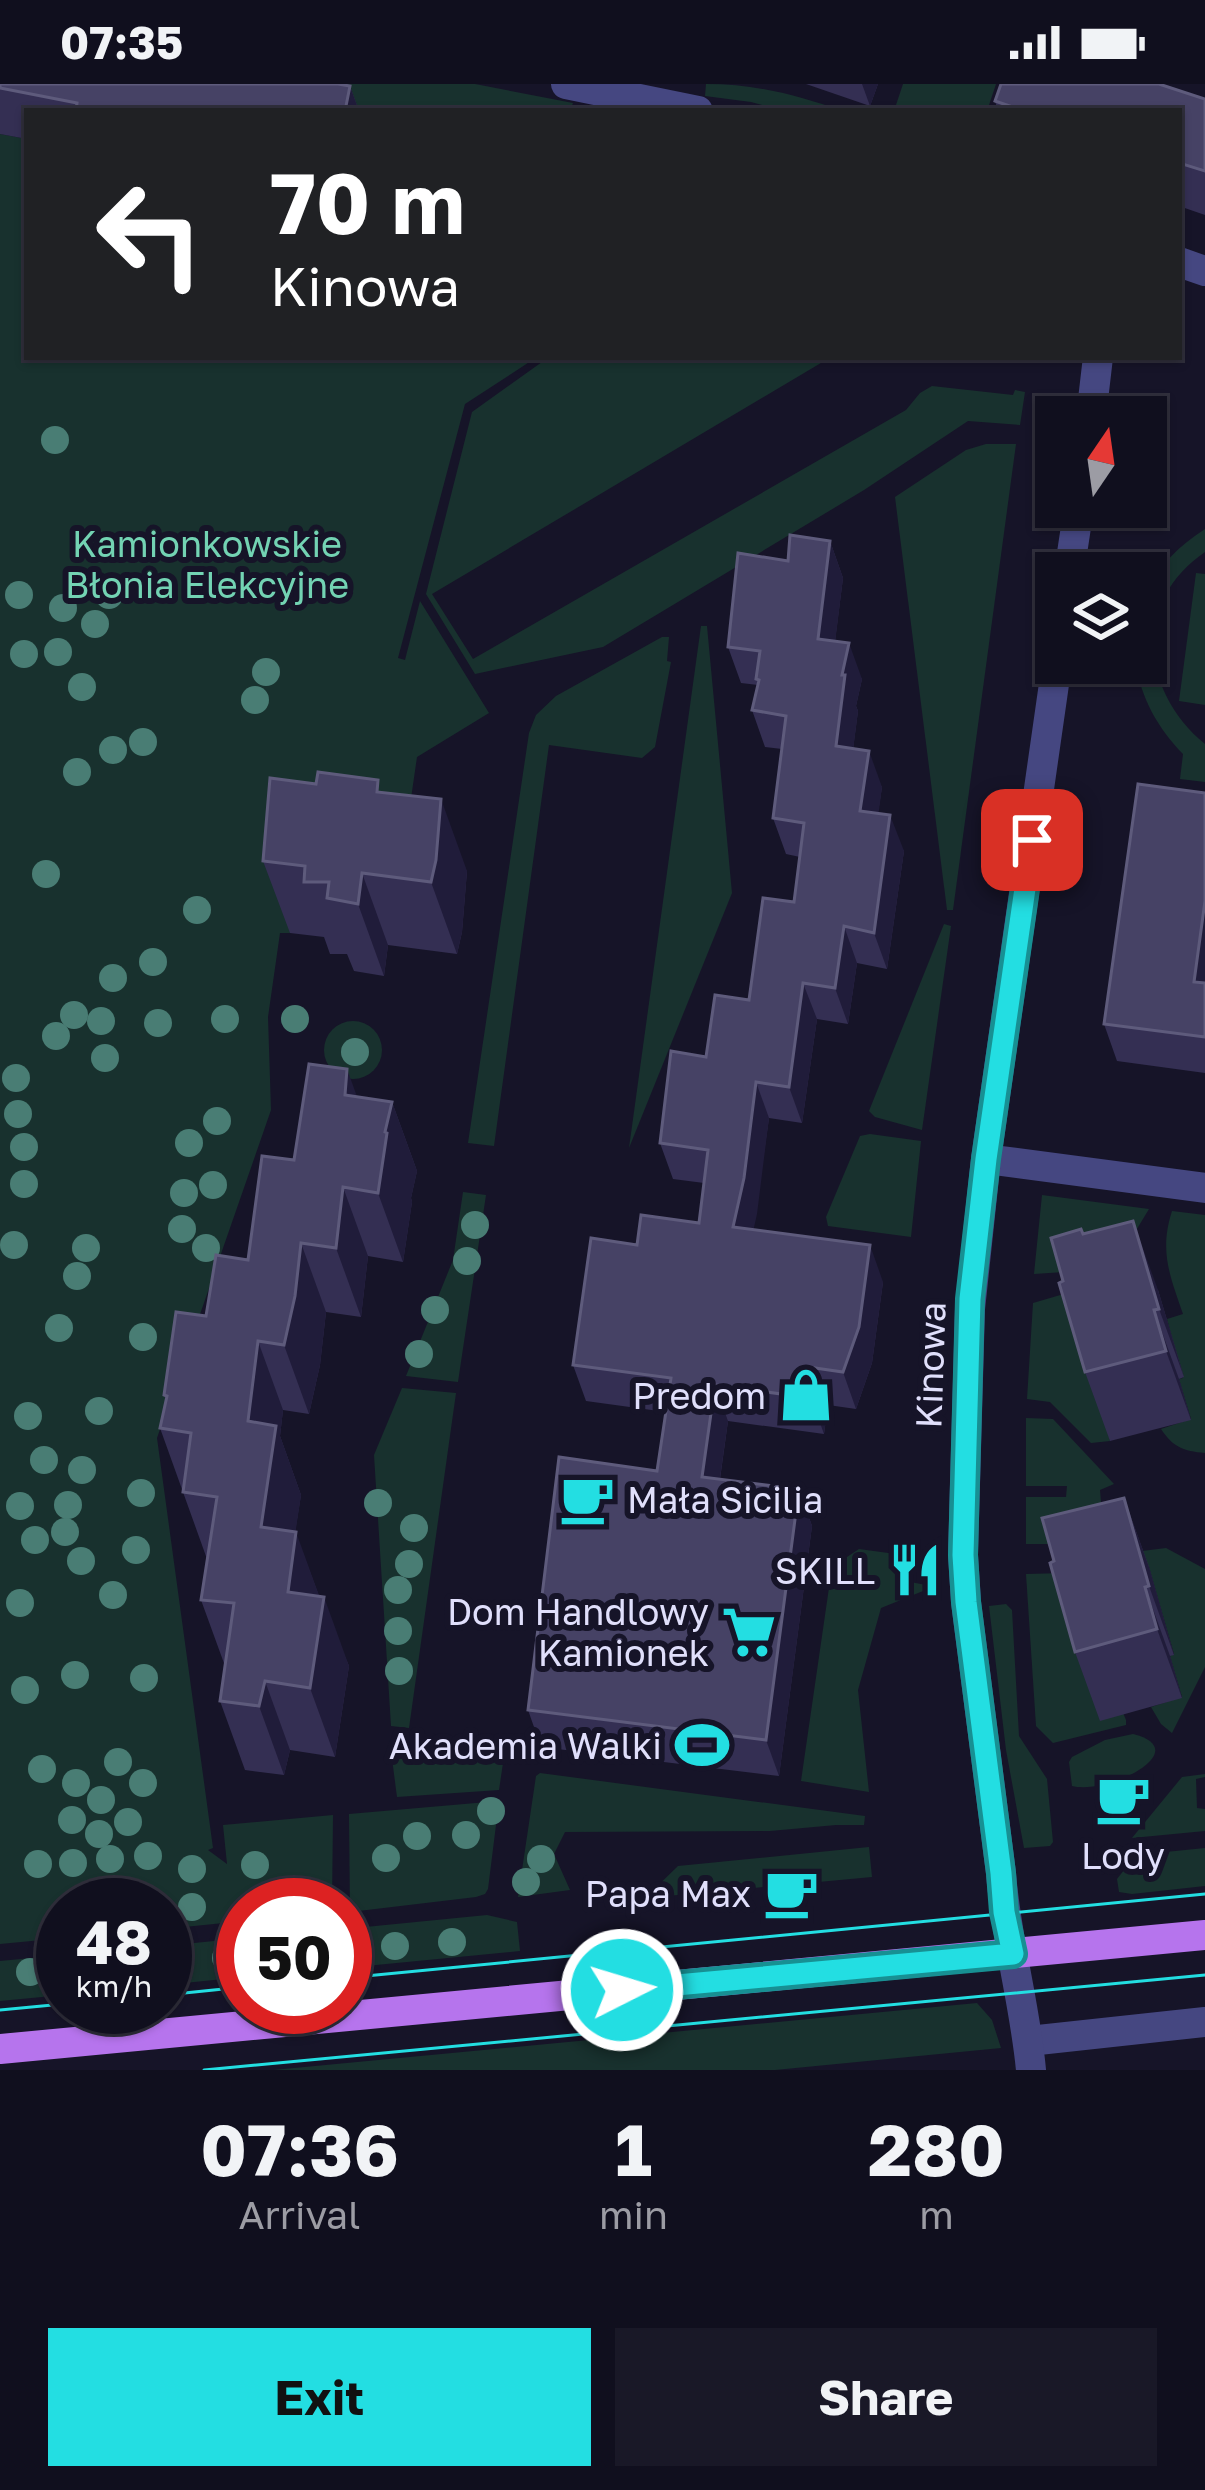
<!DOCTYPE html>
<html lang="en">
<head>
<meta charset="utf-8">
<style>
  :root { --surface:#100f1e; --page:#191827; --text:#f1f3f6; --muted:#9c9ca4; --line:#302f3c; --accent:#23dee2 }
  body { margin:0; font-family:"Golos Text",sans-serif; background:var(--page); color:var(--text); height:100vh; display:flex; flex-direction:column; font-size:45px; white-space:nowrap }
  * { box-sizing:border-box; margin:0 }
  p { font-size:39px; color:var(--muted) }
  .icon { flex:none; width:66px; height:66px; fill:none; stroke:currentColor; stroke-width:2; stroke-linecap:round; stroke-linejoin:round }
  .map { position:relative; height:1986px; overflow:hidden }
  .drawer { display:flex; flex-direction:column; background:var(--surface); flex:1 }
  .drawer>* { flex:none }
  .guide { position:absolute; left:24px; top:24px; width:1158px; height:252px; border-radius:0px; box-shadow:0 3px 9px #0004,0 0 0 3px var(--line); background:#202124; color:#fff; overflow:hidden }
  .needle { width:78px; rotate:13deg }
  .controls { position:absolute; left:1035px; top:312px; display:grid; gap:24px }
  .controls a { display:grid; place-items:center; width:132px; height:132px; border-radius:0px; background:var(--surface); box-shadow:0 3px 9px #0004,0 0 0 3px var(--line); font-size:60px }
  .speed { position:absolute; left:36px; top:1794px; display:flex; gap:24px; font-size:60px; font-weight:700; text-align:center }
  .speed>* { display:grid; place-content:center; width:156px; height:156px; border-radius:50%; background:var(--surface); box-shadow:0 3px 9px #0004,0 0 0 3px var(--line); line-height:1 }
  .speed small { font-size:30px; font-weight:400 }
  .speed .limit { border:18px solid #d22; background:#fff; color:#111 }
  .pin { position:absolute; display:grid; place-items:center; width:102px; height:102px; color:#fff; margin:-51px; border-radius:24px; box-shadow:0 6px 18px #0006 }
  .me { position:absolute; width:132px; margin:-66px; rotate:85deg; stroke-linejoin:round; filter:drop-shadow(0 0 9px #0008) }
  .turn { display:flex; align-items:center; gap:42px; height:252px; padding:0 48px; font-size:54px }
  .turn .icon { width:156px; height:156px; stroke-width:2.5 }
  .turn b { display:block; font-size:84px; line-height:102px }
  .eta { display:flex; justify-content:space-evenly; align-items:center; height:204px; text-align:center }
  .eta b { font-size:72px; font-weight:700; line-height:84px }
  .cta { display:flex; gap:24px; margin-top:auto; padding:24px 48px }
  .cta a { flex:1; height:138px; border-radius:0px; background:var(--accent); color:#111; font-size:48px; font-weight:700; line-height:138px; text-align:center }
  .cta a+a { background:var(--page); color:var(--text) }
  .status { display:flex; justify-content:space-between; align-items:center; height:84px; padding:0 60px; background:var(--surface); direction:ltr }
  .status svg { height:33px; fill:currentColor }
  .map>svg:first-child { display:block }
  .green { fill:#18312e }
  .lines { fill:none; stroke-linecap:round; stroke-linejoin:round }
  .minor { stroke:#454781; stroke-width:30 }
  .major { stroke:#b674ed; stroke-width:30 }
  .tram { stroke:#23dee2; stroke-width:3 }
  .tree { fill:#497d74 }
  .wall { fill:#342f53 }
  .shaded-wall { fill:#201c3a }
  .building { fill:#464265; stroke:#5e5b7c; stroke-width:3 }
  .route-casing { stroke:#179093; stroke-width:30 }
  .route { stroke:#23dee2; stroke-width:21 }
  .labels { text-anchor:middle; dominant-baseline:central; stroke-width:12; stroke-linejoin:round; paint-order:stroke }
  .park-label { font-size:36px; fill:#73d3b3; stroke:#161428 }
  .street-label { font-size:36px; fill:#e0dffb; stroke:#161428 }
  .poi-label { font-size:36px; fill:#e0dffb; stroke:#161428; text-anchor:end }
</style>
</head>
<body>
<div class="status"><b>07:35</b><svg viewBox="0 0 49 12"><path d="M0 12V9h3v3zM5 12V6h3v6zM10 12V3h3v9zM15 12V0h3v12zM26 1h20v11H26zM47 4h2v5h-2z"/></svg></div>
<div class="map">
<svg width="1205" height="1986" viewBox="0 0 1205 1986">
  <rect width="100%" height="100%" fill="#161428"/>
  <g class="green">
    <polygon points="291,0 475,0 573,19 570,27 372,27 294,12"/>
    <path d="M706,0C756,0 796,11 843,27H785L751,18L705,12Z"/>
    <polygon points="903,0 996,0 987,27 947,27 938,24 936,27 894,27"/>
    <polygon points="0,50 27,55 27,273 537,273 465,320 398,574 405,576 420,517 489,629 417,673 406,749 293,824 290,849 280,849 268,933 271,1026 157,1354 210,1742 213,1764 208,1766 227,1780 223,1741 333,1731 332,1821 243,1821 243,1837 165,1845 165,1821 63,1821 63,1854 0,1860"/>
    <polygon points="549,273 831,273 432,510 473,575 906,326 920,309 932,302 1013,311 1015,306 1025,308 1020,341 968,337 864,406 603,563 475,590 426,510 472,328"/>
    <polygon points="986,360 1016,360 953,826 947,826 895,413 966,366"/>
    <path d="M1205,445V468C1132,518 1141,607 1205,660V698L1180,695L1183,670C1157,643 1142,615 1135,579H1146V509C1159,481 1179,462 1205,445Z"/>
    <polygon points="1196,489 1205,490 1205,621 1179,617"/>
    <polygon points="701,542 707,542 732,809 629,1064"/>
    <polygon points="662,553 669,553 667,577 671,578 655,663 642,674 549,661 494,1062 468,1059 529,649 536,631 556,612"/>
    <polygon points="944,840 951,842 922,1046 875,1033 869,1027"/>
    <circle cx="353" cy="966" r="29"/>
    <polygon points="870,1050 921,1057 911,1153 828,1142 826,1133 860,1052"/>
    <polygon points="463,1108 486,1111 458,1298 406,1292 453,1176"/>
    <polygon points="1042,1111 1149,1125 1126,1163 1079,1187 1034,1190"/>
    <path d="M1172,1127L1205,1131V1369C1183,1367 1173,1363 1161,1345L1191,1335L1179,1295L1183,1294L1167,1235L1183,1230C1170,1192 1159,1167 1172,1127Z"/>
    <polygon points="1074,1207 1110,1357 1091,1359 1050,1318 1027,1315 1033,1219"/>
    <polygon points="402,1304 456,1309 409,1644 391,1642 374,1371"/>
    <polygon points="1026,1334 1053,1335 1114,1400 1100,1406 1104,1454 1072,1460 1026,1460 1026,1413 1066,1413 1067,1402 1026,1402"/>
    <polygon points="1166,1464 1205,1485 1205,1583 1172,1649 1161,1640 1151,1623 1182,1613 1170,1572 1174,1570 1149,1483 1134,1468"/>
    <polygon points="859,1465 903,1471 900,1496 926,1501 928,1505 881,1524 858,1606 869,1708 801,1697 832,1483"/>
    <polygon points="1066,1489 1126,1636 1126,1641 1053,1659 1036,1642 1026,1490"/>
    <polygon points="1006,1520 1012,1526 1019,1652 1047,1695 1053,1758 1050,1762 1024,1764 1006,1666 989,1522"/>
    <path d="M1133,1650C1196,1666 1109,1711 1072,1702L1069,1678L1072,1673L1105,1656Z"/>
    <polygon points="390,1659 495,1672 503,1679 499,1706 397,1713"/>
    <polygon points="540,1689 865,1732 864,1741 836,1741 770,1747 565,1748 554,1770 570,1806 518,1813 536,1692"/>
    <polygon points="1205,1690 1205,1693 1196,1695 1197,1724 1205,1725 1205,1747 1132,1754 1182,1693"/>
    <polygon points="499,1717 488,1805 485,1810 476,1813 350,1828 349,1730"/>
    <polygon points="869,1763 872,1793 645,1814 678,1782"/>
    <polygon points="1205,1764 1205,1802 1132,1810 1119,1808 1117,1795 1136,1771"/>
    <polygon points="487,1831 517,1838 520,1867 345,1884 345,1845"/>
    <polygon points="243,1854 243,1893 165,1901 165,1862"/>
    <polygon points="63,1871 63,1911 0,1917 0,1877"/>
    <polygon points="977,1919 992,1936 1001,1964 775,1986 273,1986"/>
  </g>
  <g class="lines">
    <g class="minor">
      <polyline points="566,0 698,27"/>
      <polyline points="1179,178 1205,187"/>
      <polyline points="1091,333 1098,273"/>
      <polyline points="1069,489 1079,423"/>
      <polyline points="986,1075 1205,1104"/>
      <polyline points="1029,1957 1205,1938"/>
      <path d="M1031,1986C1025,1920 1006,1856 1001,1789L966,1518L963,1471L970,1225L986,1075L1057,579"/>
    </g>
    <polyline class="major" points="0,1965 1205,1851"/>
    <g class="tram">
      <polyline points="345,1894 1205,1810"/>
      <polyline points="165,1911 243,1903"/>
      <polyline points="0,1926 63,1920"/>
      <polyline points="204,1986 1205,1891"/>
    </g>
  </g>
  <g class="tree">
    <circle cx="55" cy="356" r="14"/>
    <circle cx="19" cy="511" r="14"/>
    <circle cx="109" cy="511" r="14"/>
    <circle cx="63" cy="524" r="14"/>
    <circle cx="95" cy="540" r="14"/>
    <circle cx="58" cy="568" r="14"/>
    <circle cx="24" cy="570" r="14"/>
    <circle cx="266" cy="588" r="14"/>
    <circle cx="82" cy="603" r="14"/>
    <circle cx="255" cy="616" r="14"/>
    <circle cx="143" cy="658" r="14"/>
    <circle cx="113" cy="666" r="14"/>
    <circle cx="77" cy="688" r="14"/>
    <circle cx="46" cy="790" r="14"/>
    <circle cx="197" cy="826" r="14"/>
    <circle cx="153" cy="878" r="14"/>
    <circle cx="113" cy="894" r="14"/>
    <circle cx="74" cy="931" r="14"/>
    <circle cx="225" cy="935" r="14"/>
    <circle cx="295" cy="935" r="14"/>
    <circle cx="101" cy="937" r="14"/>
    <circle cx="158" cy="939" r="14"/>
    <circle cx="56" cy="952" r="14"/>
    <circle cx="355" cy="968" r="14"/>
    <circle cx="105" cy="974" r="14"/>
    <circle cx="16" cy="994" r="14"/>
    <circle cx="18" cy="1030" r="14"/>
    <circle cx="217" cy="1037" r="14"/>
    <circle cx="189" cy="1059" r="14"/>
    <circle cx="24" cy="1063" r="14"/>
    <circle cx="24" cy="1100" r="14"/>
    <circle cx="213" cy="1101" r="14"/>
    <circle cx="184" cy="1109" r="14"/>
    <circle cx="475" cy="1141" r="14"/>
    <circle cx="182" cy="1145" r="14"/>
    <circle cx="14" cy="1161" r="14"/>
    <circle cx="86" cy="1164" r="14"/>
    <circle cx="206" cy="1164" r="14"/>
    <circle cx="467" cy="1177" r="14"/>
    <circle cx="77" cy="1192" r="14"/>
    <circle cx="435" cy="1226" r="14"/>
    <circle cx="59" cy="1244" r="14"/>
    <circle cx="143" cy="1253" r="14"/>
    <circle cx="419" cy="1270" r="14"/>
    <circle cx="99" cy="1327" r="14"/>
    <circle cx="28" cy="1332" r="14"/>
    <circle cx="44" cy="1376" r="14"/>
    <circle cx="82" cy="1386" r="14"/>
    <circle cx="141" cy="1409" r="14"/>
    <circle cx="378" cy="1419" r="14"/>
    <circle cx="68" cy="1421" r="14"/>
    <circle cx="20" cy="1422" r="14"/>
    <circle cx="414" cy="1444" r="14"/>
    <circle cx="65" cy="1448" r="14"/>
    <circle cx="35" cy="1456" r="14"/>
    <circle cx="136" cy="1466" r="14"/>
    <circle cx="81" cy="1477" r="14"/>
    <circle cx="409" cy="1480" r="14"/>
    <circle cx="398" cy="1506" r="14"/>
    <circle cx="113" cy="1511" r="14"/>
    <circle cx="20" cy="1519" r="14"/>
    <circle cx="398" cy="1547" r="14"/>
    <circle cx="399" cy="1587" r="14"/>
    <circle cx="75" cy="1591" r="14"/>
    <circle cx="144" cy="1594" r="14"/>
    <circle cx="25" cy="1606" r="14"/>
    <circle cx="118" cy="1678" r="14"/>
    <circle cx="42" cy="1685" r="14"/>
    <circle cx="76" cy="1699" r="14"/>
    <circle cx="143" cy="1699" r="14"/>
    <circle cx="101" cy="1716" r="14"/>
    <circle cx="491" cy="1727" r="14"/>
    <circle cx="72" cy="1736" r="14"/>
    <circle cx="128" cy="1738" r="14"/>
    <circle cx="99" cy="1750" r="14"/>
    <circle cx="466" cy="1751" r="14"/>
    <circle cx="417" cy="1752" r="14"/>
    <circle cx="148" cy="1772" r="14"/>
    <circle cx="386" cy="1774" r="14"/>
    <circle cx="110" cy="1775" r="14"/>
    <circle cx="541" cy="1775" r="14"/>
    <circle cx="73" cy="1779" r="14"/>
    <circle cx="38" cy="1780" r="14"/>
    <circle cx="255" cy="1781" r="14"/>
    <circle cx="192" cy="1785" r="14"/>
    <circle cx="526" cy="1798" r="14"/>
    <circle cx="192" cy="1823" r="14"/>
    <circle cx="452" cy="1858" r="14"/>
    <circle cx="395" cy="1862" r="14"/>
    <circle cx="226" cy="1874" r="14"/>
    <circle cx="30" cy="1888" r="14"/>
  </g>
  <g class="wall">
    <polygon points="0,0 350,2 359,27 27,27 27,55 0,50"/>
    <polygon points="806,0 878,0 870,22"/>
    <polygon points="1205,15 1205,131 1179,122 1179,27 998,27 995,17"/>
    <polygon points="830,457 843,494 835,557 862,595 856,622 858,627 853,665 882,703 878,729 904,767 887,885 857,879 848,940 817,935 802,1039 769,1034 753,1146 883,1198 872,1279 856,1325 828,1321 824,1350 728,1337 720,1395 799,1405 812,1442 779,1692 541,1663 528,1626 657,1387 666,1328 586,1317 573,1281 637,1161 699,1139 704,1099 673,1095 660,1059 706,973 749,916 794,818 800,773 786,770 773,734 782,665 765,663 752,626 758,601 741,599 728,563 788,477"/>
    <polygon points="383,709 467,787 462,848 457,870 388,861 384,892 354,887 347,870 330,870 324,853 290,849 263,777"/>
    <polygon points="1205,709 1205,989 1117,977 1104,940"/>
    <polygon points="357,1013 392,1018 417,1087 411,1114 412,1118 403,1178 368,1172 361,1233 326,1228 320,1281 309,1330 283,1326 280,1352 301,1411 295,1448 319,1512 349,1582 335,1673 290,1666 284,1691 245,1686 220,1617 225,1582 201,1516 207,1475 160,1344 166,1317 164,1311 206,1232 248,1176 294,1076"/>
    <polygon points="1083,1150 1158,1206 1184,1293 1179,1295 1191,1336 1110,1357 1085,1288 1063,1197"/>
    <polygon points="1124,1414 1149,1483 1174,1571 1170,1572 1182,1614 1100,1637 1075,1568 1054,1477"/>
  </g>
  <g class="shaded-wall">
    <polygon points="862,0 878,0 870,22"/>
    <polygon points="350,2 359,27 345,27"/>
    <polygon points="830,457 843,494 831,591 818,555"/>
    <polygon points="849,559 862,595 856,622 858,627 849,698 836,662 842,591"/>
    <polygon points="869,667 882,703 874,764 860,727"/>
    <polygon points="441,715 467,787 462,848 457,870 431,798"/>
    <polygon points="890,731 904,767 887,885 874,849"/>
    <polygon points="362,789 388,861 384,892 358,820"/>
    <polygon points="1205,817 1205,928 1194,898"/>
    <polygon points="844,842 857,879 848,940 835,904"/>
    <polygon points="803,899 817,935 802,1039 789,1003"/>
    <polygon points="347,985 372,1054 345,1011"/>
    <polygon points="756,998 769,1034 757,1130 746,1179 733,1143"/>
    <polygon points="392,1018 417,1087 411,1114 412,1118 403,1178 378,1109 385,1048"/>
    <polygon points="343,1103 368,1172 361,1233 336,1164"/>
    <polygon points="1133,1137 1158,1206 1184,1293 1159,1225"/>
    <polygon points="301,1159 326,1228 320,1281 309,1330 284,1261"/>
    <polygon points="870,1161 883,1198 872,1279 856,1325 843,1288"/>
    <polygon points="1154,1226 1179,1295 1191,1336 1166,1267"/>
    <polygon points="258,1257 283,1326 280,1352 301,1411 286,1512 261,1443 248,1337"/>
    <polygon points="815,1284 828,1321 824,1350 811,1314"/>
    <polygon points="715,1301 728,1337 715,1429 702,1393"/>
    <polygon points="799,1405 812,1442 779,1692 766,1656"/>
    <polygon points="1124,1414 1149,1483 1174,1571 1149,1502"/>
    <polygon points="296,1448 321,1517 288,1508"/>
    <polygon points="1145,1503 1170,1572 1182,1614 1157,1545"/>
    <polygon points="324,1513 349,1582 335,1673 310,1604"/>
    <polygon points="265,1597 290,1666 284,1691 259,1622"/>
  </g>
  <g class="building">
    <polygon points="0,0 338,0 350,2 345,27 76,27 77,19 0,4"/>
    <polygon points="1001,0 1159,0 1205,15 1205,87 1179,79 1179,27 1024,27 995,17"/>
    <polygon points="790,451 830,457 818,555 849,559 842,591 845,591 836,662 869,667 860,727 890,731 874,849 844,842 835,904 803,899 789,1003 756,998 744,1094 733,1143 870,1161 859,1243 843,1288 815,1284 811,1314 715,1301 702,1393 799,1405 766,1656 528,1626 559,1373 657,1387 671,1294 573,1281 591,1154 637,1161 641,1131 699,1139 708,1066 660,1059 671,967 706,973 715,911 749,916 763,814 794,818 804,739 773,734 786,632 752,626 759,596 756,595 760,567 728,563 738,469 788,477"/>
    <polygon points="318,688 378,696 377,708 441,715 436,776 431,798 362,789 358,820 327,814 329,798 304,798 305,782 263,777 270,694 316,700"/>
    <polygon points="1138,700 1205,709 1205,817 1194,898 1205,899 1205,953 1104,940"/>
    <polygon points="309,980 347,985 345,1011 392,1018 385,1048 387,1049 378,1109 343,1103 336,1164 301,1159 295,1212 284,1261 258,1257 248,1337 276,1342 261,1443 296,1448 288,1508 324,1513 310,1604 265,1597 259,1622 220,1617 234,1519 201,1516 217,1413 183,1408 191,1349 160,1344 167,1312 164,1311 176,1228 206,1232 216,1171 248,1176 262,1072 294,1076"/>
    <polygon points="1133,1137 1159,1225 1154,1226 1166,1267 1085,1288 1059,1199 1063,1197 1051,1154 1081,1145 1083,1150"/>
    <polygon points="1124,1414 1149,1502 1145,1503 1157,1545 1075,1568 1050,1479 1054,1477 1042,1434"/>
  </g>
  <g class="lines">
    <defs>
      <polyline id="route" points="622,1906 1013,1870 1004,1828 1001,1789 966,1518 963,1471 970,1215 986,1075 1032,756"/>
    </defs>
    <use href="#route" class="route-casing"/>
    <use href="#route" class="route"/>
  </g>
  <defs>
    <symbol id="shop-bare" viewBox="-9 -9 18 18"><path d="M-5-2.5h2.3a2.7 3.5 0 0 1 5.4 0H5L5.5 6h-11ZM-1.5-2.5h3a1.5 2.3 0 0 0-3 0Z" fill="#23dee2" stroke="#161428" stroke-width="2.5" paint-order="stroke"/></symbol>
    <symbol id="cafe-bare" viewBox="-9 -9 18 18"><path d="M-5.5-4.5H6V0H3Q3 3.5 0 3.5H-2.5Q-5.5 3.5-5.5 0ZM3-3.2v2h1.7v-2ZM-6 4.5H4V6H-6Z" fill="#23dee2" stroke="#161428" stroke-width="2.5" paint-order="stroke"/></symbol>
    <symbol id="restaurant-bare" viewBox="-9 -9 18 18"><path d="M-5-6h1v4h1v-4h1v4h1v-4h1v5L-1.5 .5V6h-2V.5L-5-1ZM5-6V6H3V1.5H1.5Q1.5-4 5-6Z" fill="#23dee2" stroke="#161428" stroke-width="2.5" paint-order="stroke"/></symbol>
    <symbol id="supermarket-bare" viewBox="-9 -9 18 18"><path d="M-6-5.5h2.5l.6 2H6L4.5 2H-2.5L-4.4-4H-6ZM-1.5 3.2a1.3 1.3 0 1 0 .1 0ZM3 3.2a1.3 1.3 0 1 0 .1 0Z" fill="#23dee2" stroke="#161428" stroke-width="2.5" paint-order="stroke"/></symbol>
    <symbol id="stadium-bare" viewBox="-9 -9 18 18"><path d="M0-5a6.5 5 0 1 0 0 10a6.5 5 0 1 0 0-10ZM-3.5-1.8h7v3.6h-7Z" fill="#23dee2" stroke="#161428" stroke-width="2.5" paint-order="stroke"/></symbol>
  </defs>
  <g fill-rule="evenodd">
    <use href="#shop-bare" x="768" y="1273" width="76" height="76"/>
    <use href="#cafe-bare" x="549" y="1377" width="76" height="76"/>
    <use href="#restaurant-bare" x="877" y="1448" width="76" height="76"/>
    <use href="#supermarket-bare" x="711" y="1510" width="76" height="76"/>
    <use href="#stadium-bare" x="664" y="1623" width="76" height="76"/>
    <use href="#cafe-bare" x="1085" y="1677" width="76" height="76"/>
    <use href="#cafe-bare" x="753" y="1771" width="76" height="76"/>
  </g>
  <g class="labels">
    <g class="park-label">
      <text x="207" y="459">Kamionkowskie<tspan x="207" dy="41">Błonia Elekcyjne</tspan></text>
    </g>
    <g class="street-label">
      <text transform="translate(930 1281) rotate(-88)">Kinowa</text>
    </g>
    <g class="poi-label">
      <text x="766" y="1311">Predom</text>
      <text x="627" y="1415" text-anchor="start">Mała Sicilia</text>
      <text x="875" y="1486">SKILL</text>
      <text x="709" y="1527">Dom Handlowy<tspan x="709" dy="41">Kamionek</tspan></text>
      <text x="662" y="1661">Akademia Walki</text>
      <text x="1123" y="1771" text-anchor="middle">Lody</text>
      <text x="751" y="1809">Papa Max</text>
    </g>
  </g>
</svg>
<div class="controls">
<a><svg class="needle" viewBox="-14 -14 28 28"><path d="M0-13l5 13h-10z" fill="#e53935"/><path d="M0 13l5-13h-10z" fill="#9c9ca4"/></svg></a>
<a><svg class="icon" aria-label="layers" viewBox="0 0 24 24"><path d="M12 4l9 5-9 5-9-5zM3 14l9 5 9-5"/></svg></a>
</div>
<div class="speed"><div>48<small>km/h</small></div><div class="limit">50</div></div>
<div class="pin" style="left:1032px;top:756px;background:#d93025"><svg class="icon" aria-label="arrive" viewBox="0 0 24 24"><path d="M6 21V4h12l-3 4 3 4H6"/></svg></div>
<svg class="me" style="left:622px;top:1906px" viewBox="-20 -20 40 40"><circle r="17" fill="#23dee2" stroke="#fff" stroke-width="3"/><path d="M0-11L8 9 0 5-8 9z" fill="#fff"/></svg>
<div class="guide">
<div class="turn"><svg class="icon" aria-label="left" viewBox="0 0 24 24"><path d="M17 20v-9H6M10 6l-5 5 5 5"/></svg><div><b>70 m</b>Kinowa</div></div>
</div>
</div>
<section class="drawer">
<div class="eta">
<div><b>07:36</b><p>Arrival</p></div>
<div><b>1</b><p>min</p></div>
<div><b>280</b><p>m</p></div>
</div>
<div class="cta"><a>Exit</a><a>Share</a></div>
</section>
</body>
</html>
